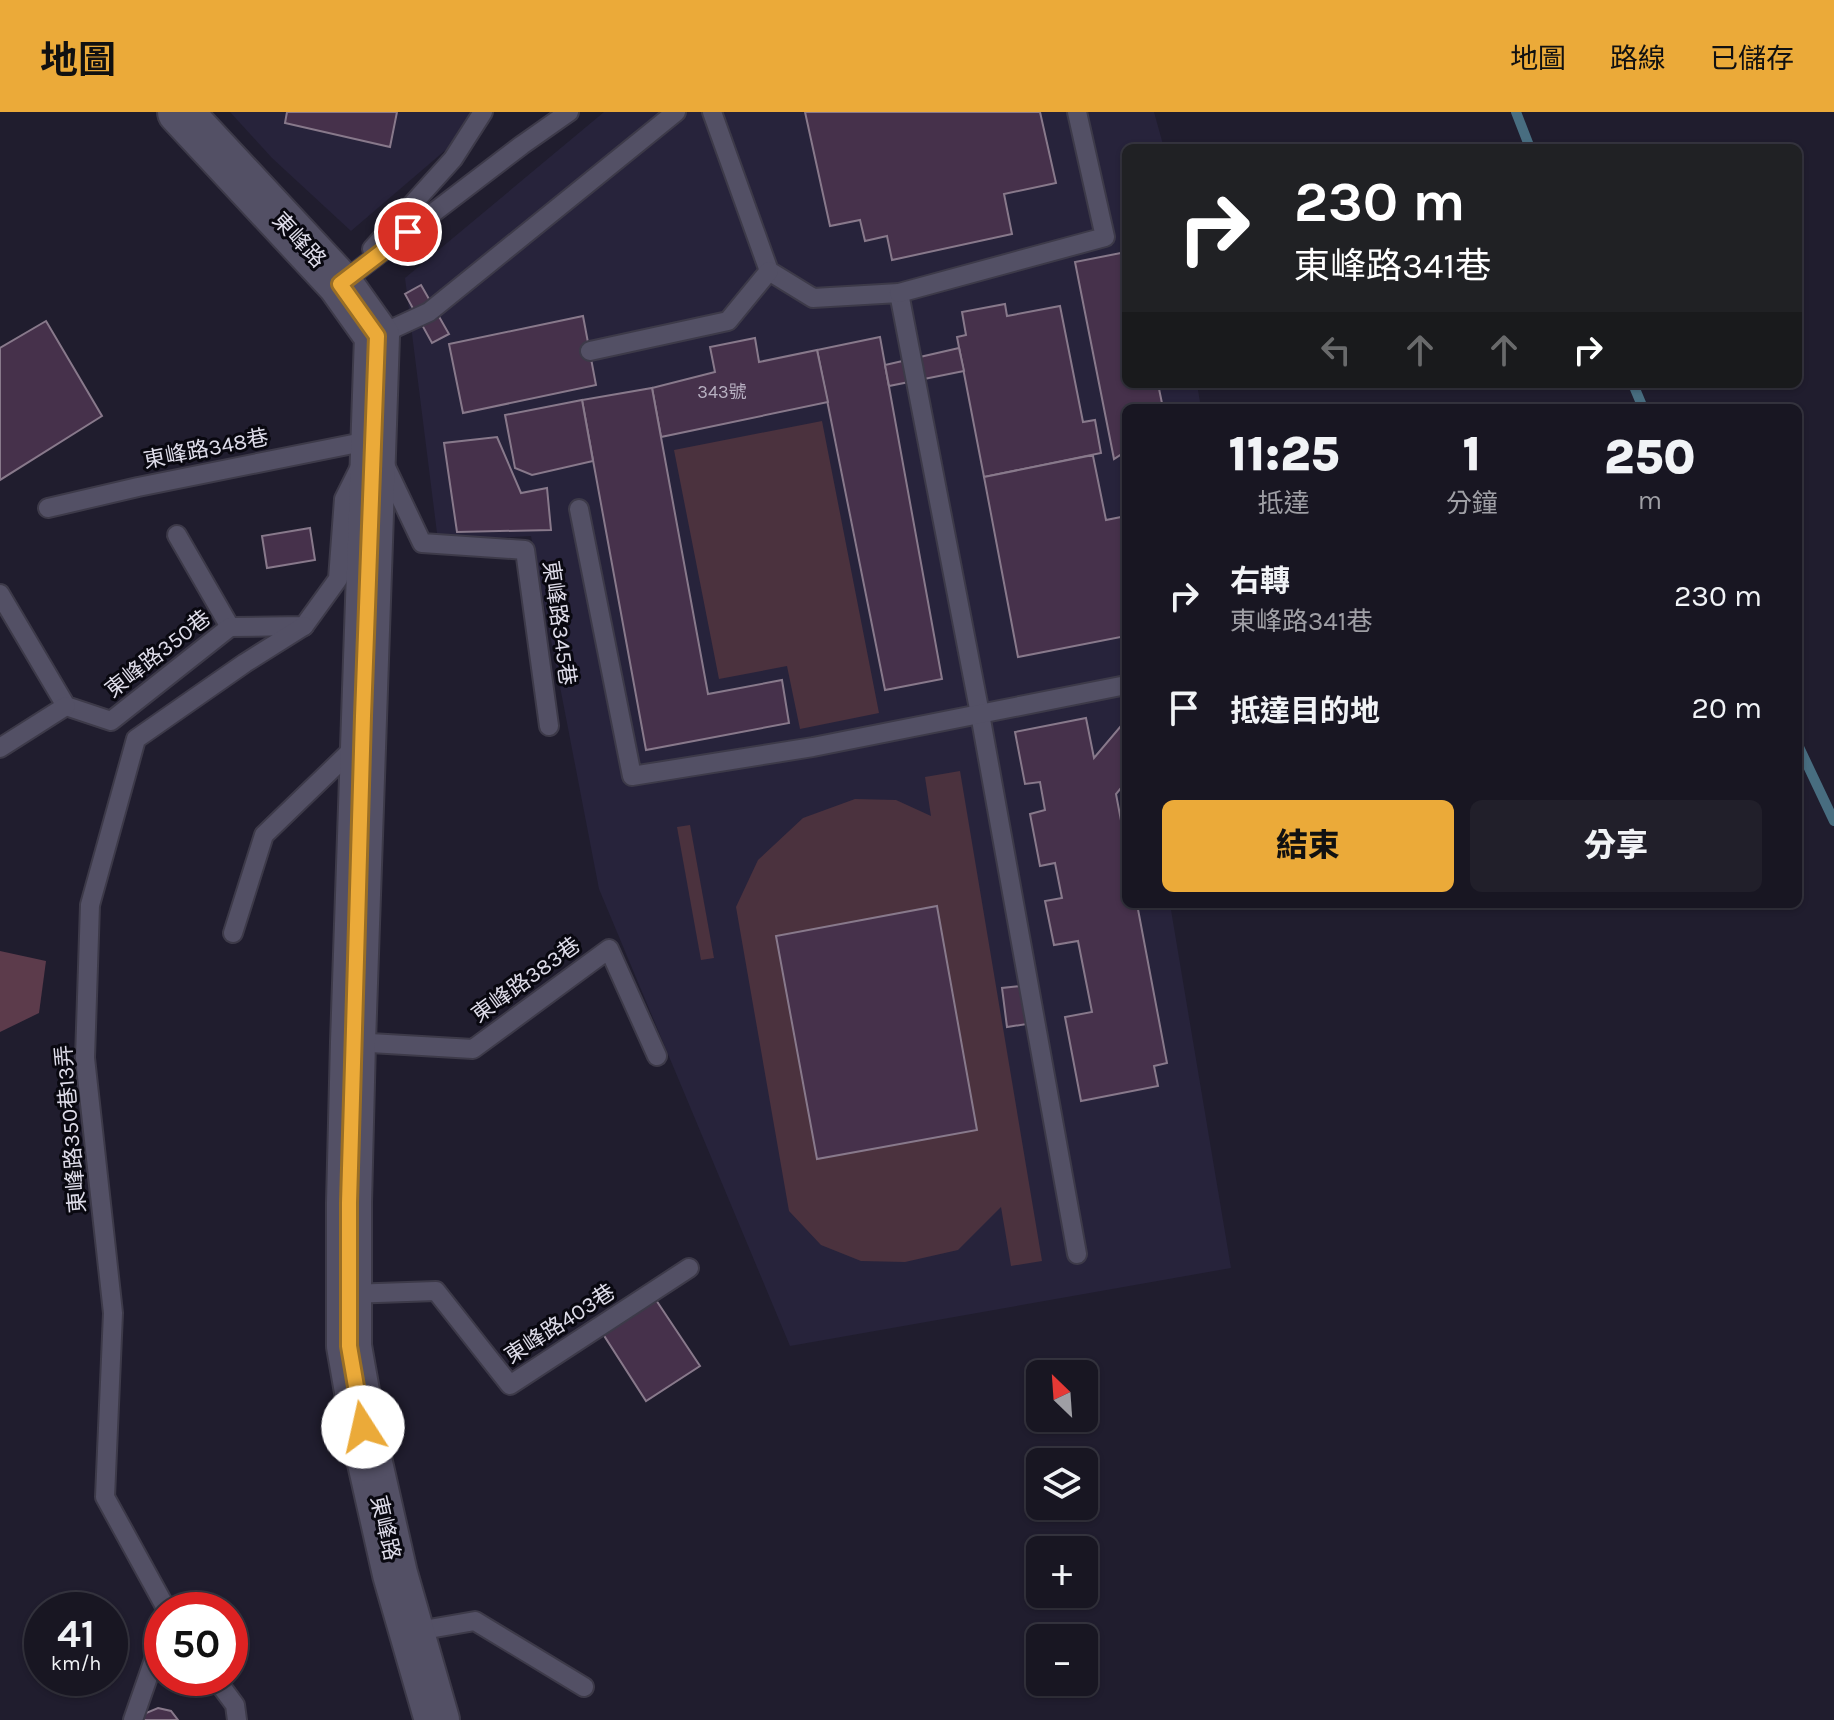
<!DOCTYPE html>
<html lang="zh-TW">
<head>
<meta charset="utf-8">
<style>
  :root { --surface:#181622; --page:#211f2a; --text:#f1f3f6; --muted:#9f9fa5; --line:#363540; --accent:#ebaa39 }
  body { margin:0; font-family:Karla,"Noto Sans TC",sans-serif; background:var(--page); color:var(--text); height:100vh; display:flex; flex-direction:column; font-size:30px; white-space:nowrap }
  * { box-sizing:border-box; margin:0 }
  p { font-size:26px; color:var(--muted) }
  .icon { flex:none; width:44px; height:44px; fill:none; stroke:currentColor; stroke-width:2; stroke-linecap:round; stroke-linejoin:round }
  .map { position:relative; flex:1; overflow:hidden }
  .side { position:absolute; left:1122px; top:292px; width:680px; height:504px; display:flex; flex-direction:column; background:var(--surface); border-radius:12px; box-shadow:0 2px 6px #0004,0 0 0 2px var(--line) }
  .side>* { flex:none }
  .guide { position:absolute; left:1122px; top:32px; width:680px; height:244px; border-radius:12px; box-shadow:0 2px 6px #0004,0 0 0 2px var(--line); background:#202124; color:#fff; overflow:hidden }
  .needle { width:52px; rotate:335deg }
  .buttons { position:absolute; left:1026px; top:1248px; display:grid; gap:16px }
  .buttons a { display:grid; place-items:center; width:72px; height:72px; border-radius:12px; background:var(--surface); box-shadow:0 2px 6px #0004,0 0 0 2px var(--line); font-size:40px }
  .speed { position:absolute; left:24px; top:1480px; display:flex; gap:16px; font-size:40px; font-weight:700; text-align:center }
  .speed>* { display:grid; place-content:center; width:104px; height:104px; border-radius:50%; background:var(--surface); box-shadow:0 2px 6px #0004,0 0 0 2px var(--line); line-height:1 }
  .speed small { font-size:20px; font-weight:400 }
  .speed .limit { border:12px solid #d22; background:#fff; color:#111 }
  .pin { position:absolute; display:grid; place-items:center; width:68px; height:68px; color:#fff; margin:-34px; border:4px solid #fff; border-radius:50%; box-shadow:0 2px 8px #0007 }
  .me { position:absolute; width:88px; margin:-44px; rotate:350deg; stroke-linejoin:round; filter:drop-shadow(0 0 6px #0008) }
  .turn { display:flex; align-items:center; gap:28px; height:168px; padding:0 40px; font-size:36px }
  .turn .icon { width:104px; height:104px; stroke-width:2.5 }
  .turn b { display:block; font-size:56px; line-height:68px }
  .lanes { display:flex; align-items:center; height:76px; padding:0 40px; background:#0003; justify-content:center; gap:40px; direction:ltr }
  .lanes .off { opacity:.35 }
  .eta { display:flex; justify-content:space-evenly; align-items:center; height:136px; text-align:center }
  .eta b { font-size:48px; font-weight:800; line-height:56px }
  .button { display:flex; gap:16px; margin-top:auto; padding:16px 40px }
  .button a { flex:1; height:92px; border-radius:12px; background:var(--accent); color:#111; font-size:32px; font-weight:800; line-height:92px; text-align:center }
  .button a+a { background:var(--page); color:var(--text) }
  ul { padding:0; list-style:none }
  li { display:flex; align-items:center; gap:24px; height:112px; padding:0 40px }
  li div { flex:1 }
  li b { display:block; font-size:30px }
  li em { font-style:normal }
  header { display:flex; align-items:center; gap:48px; box-sizing:border-box; height:112px; padding:0 40px; background:var(--accent); color:#111 }
  header strong { font-size:38px }
  nav { display:flex; gap:44px; margin-inline-start:auto; font-size:28px }
  .map>svg:first-child { display:block }
  .built { fill:#27233b }
  .green { fill:#4b323e; fill-rule:evenodd }
  .forest { fill:#5c3b4b }
  .lines { fill:none; stroke-linecap:round; stroke-linejoin:round }
  .stream { stroke:#486d80; stroke-width:10 }
  .building { fill:#46314b; stroke:#88798b; stroke-width:2 }
  .lane-casing { stroke:#3d3a49; stroke-width:22 }
  .secondary-casing { stroke:#3d3a49; stroke-width:48 }
  .lane { stroke:#535065; stroke-width:18 }
  .secondary { stroke:#535065; stroke-width:44 }
  .route-casing { stroke:#996e25; stroke-width:20 }
  .route { stroke:#ebaa39; stroke-width:14 }
  .labels { text-anchor:middle; dominant-baseline:central; stroke-width:6; stroke-linejoin:round; paint-order:stroke }
  .number-label { font-size:18px; fill:#b8b1c2 }
  .street-label { font-size:22px; fill:#dedce9; stroke:#090810 }
</style>
</head>
<body>
<header>
<strong>地圖</strong>
<nav><a>地圖</a><a>路線</a><a>已儲存</a></nav>
</header>
<div class="map">
<svg width="1834" height="1608" viewBox="0 0 1834 1608">
  <rect width="100%" height="100%" fill="#201d2e"/>
  <g class="built">
    <polygon points="230,0 490,0 351,119 272,46"/>
    <polygon points="604,0 1154,0 1164,36 1126,36 1126,272 1197,272 1201,296 1126,296 1126,792 1170,792 1231,1156 790,1234 599,777 531,424 438,429 405,166"/>
  </g>
  <g class="green">
    <polygon points="822,309 879,601 800,617 787,554 719,567 674,338"/>
    <path d="M960,659L1042,1149L1011,1154L1001,1095L958,1138L905,1150L861,1149L821,1133L789,1099L736,795L758,748L803,706L855,687L896,688L931,704L925,665ZM936,794L977,1017L817,1047L776,824Z"/>
    <polygon points="690,713 714,846 701,848 677,715"/>
  </g>
  <polygon class="forest" points="0,839 46,849 39,901 0,920"/>
  <g class="lines">
    <g class="stream">
      <polyline points="1516,0 1530,36"/>
      <polyline points="1633,272 1643,296"/>
      <polyline points="1798,633 1834,709"/>
    </g>
  </g>
  <g class="building">
    <polygon points="287,0 397,0 390,35 285,11"/>
    <polygon points="805,0 1040,0 1056,71 1004,82 1012,122 892,148 887,124 865,129 860,108 830,114"/>
    <polygon points="1126,140 1126,272 1158,272 1163,296 1126,296 1126,345 1125,340 1114,347 1075,150"/>
    <polygon points="421,173 449,222 432,231 405,182"/>
    <polygon points="1005,192 1007,204 1060,194 1083,310 1095,308 1101,341 984,365 957,225 966,223 962,200"/>
    <polygon points="583,204 596,273 463,301 449,232"/>
    <polygon points="46,209 102,304 0,368 0,236"/>
    <polygon points="880,225 942,567 885,578 817,238"/>
    <polygon points="755,226 759,250 817,238 828,290 661,325 652,276 715,260 710,235"/>
    <polygon points="959,236 964,259 889,274 885,253"/>
    <polygon points="652,276 708,582 782,568 789,611 646,638 582,288"/>
    <polygon points="582,288 593,349 532,363 515,356 505,303"/>
    <polygon points="497,325 521,381 547,376 551,418 457,420 444,331"/>
    <polygon points="1088,344 1093,344 1106,408 1126,404 1126,524 1018,545 984,365"/>
    <polygon points="310,416 315,448 267,456 262,424"/>
    <polygon points="1086,606 1094,646 1126,608 1126,670 1116,682 1126,735 1126,792 1137,792 1167,951 1154,954 1158,974 1081,989 1065,905 1092,900 1078,829 1054,833 1045,789 1062,786 1055,751 1040,754 1030,702 1045,698 1040,670 1025,672 1015,620"/>
    <polygon points="937,794 977,1018 817,1047 776,824"/>
    <polygon points="1021,874 1027,912 1007,915 1002,876"/>
    <polygon points="656,1188 700,1254 646,1289 603,1222"/>
    <polygon points="158,1596 171,1599 178,1608 140,1608 146,1601"/>
  </g>
  <g class="lines">
    <defs>
      <g id="lane">
        <polyline points="712,0 769,159 813,186 899,181 980,602 1077,1142"/>
        <polyline points="372,137 453,47 483,0"/>
        <polyline points="340,172 522,33 569,0"/>
        <polyline points="899,181 1105,125 1077,0"/>
        <polyline points="377,224 429,200 676,0"/>
        <polyline points="590,239 728,209 769,159"/>
        <polyline points="385,353 422,431 525,438 549,614"/>
        <polyline points="48,396 138,375 373,328"/>
        <polyline points="579,397 632,664 813,635 1126,573"/>
        <polyline points="177,423 230,515"/>
        <polyline points="0,482 66,594 111,609 230,515 304,514 338,467 344,387 360,355"/>
        <polyline points="0,636 66,594"/>
        <polyline points="233,821 264,723 357,633"/>
        <polyline points="353,930 473,937 609,837 657,944"/>
        <polyline points="349,1182 436,1179 510,1273 689,1156"/>
        <polyline points="167,1498 105,1385 113,1201 85,946 90,793 136,627 245,551 304,514"/>
        <polyline points="412,1520 475,1509 584,1575"/>
        <polyline points="215,1566 235,1593 237,1608"/>
        <polyline points="133,1608 162,1525"/>
      </g>
      <polyline id="secondary" points="180,0 340,172 377,224 353,930 349,1091 349,1234 368,1342 395,1462 437,1608"/>
    </defs>
    <use href="#lane" class="lane-casing"/>
    <use href="#secondary" class="secondary-casing"/>
    <use href="#lane" class="lane"/>
    <use href="#secondary" class="secondary"/>
  </g>
  <g class="lines">
    <defs>
      <polyline id="route" points="363,1315 349,1234 349,1091 363,604 377,224 340,172 408,120"/>
    </defs>
    <use href="#route" class="route-casing"/>
    <use href="#route" class="route"/>
  </g>
  <g class="labels">
    <g class="number-label">
      <text x="722" y="280">343號</text>
    </g>
    <g class="street-label">
      <text transform="translate(299 128) rotate(47)">東峰路</text>
      <text transform="translate(206 337) rotate(-11)">東峰路348巷</text>
      <text transform="translate(559 511) rotate(82)">東峰路345巷</text>
      <text transform="translate(158 542) rotate(-38)">東峰路350巷</text>
      <text transform="translate(526 868) rotate(-36)">東峰路383巷</text>
      <text transform="translate(71 1017) rotate(-95)">東峰路350巷13弄</text>
      <text transform="translate(560 1212) rotate(-33)">東峰路403巷</text>
      <text transform="translate(385 1416) rotate(77)">東峰路</text>
    </g>
  </g>
</svg>
<div class="buttons">
<a><svg class="needle" viewBox="-14 -14 28 28"><path d="M0-13l5 13h-10z" fill="#e53935"/><path d="M0 13l5-13h-10z" fill="#9f9fa5"/></svg></a>
<a><svg class="icon" aria-label="layers" viewBox="0 0 24 24"><path d="M12 4l9 5-9 5-9-5zM3 14l9 5 9-5"/></svg></a>
<a>+</a>
<a>−</a>
</div>
<div class="speed"><div>41<small>km/h</small></div><div class="limit">50</div></div>
<div class="pin" style="left:408px;top:120px;background:#d93025"><svg class="icon" aria-label="arrive" viewBox="0 0 24 24"><path d="M6 21V4h12l-3 4 3 4H6"/></svg></div>
<svg class="me" style="left:363px;top:1315px" viewBox="-20 -20 40 40"><circle r="19" fill="#fff"/><path d="M0-13L10 11 0 6-10 11z" fill="#ebaa39"/></svg>
<div class="guide">
<div class="turn"><svg class="icon" aria-label="right" viewBox="0 0 24 24"><path d="M7 20v-9h11M14 6l5 5-5 5"/></svg><div><b>230 m</b>東峰路341巷</div></div>
<div class="lanes"><svg class="icon off" aria-label="left" viewBox="0 0 24 24"><path d="M17 20v-9H6M10 6l-5 5 5 5"/></svg><svg class="icon off" aria-label="ahead" viewBox="0 0 24 24"><path d="M12 20V5M6 11l6-6 6 6"/></svg><svg class="icon off" aria-label="ahead" viewBox="0 0 24 24"><path d="M12 20V5M6 11l6-6 6 6"/></svg><svg class="icon" aria-label="right" viewBox="0 0 24 24"><path d="M7 20v-9h11M14 6l5 5-5 5"/></svg></div>
</div>
<section class="side">
<div class="eta">
<div><b>11:25</b><p>抵達</p></div>
<div><b>1</b><p>分鐘</p></div>
<div><b>250</b><p>m</p></div>
</div>
<ul>
<li><svg class="icon" aria-label="right" viewBox="0 0 24 24"><path d="M7 20v-9h11M14 6l5 5-5 5"/></svg><div><b>右轉</b><p>東峰路341巷</p></div><em>230 m</em></li>
<li><svg class="icon" aria-label="arrive" viewBox="0 0 24 24"><path d="M6 21V4h12l-3 4 3 4H6"/></svg><div><b>抵達目的地</b></div><em>20 m</em></li>
</ul>
<div class="button"><a>結束</a><a>分享</a></div>
</section>
</div>
</body>
</html>
